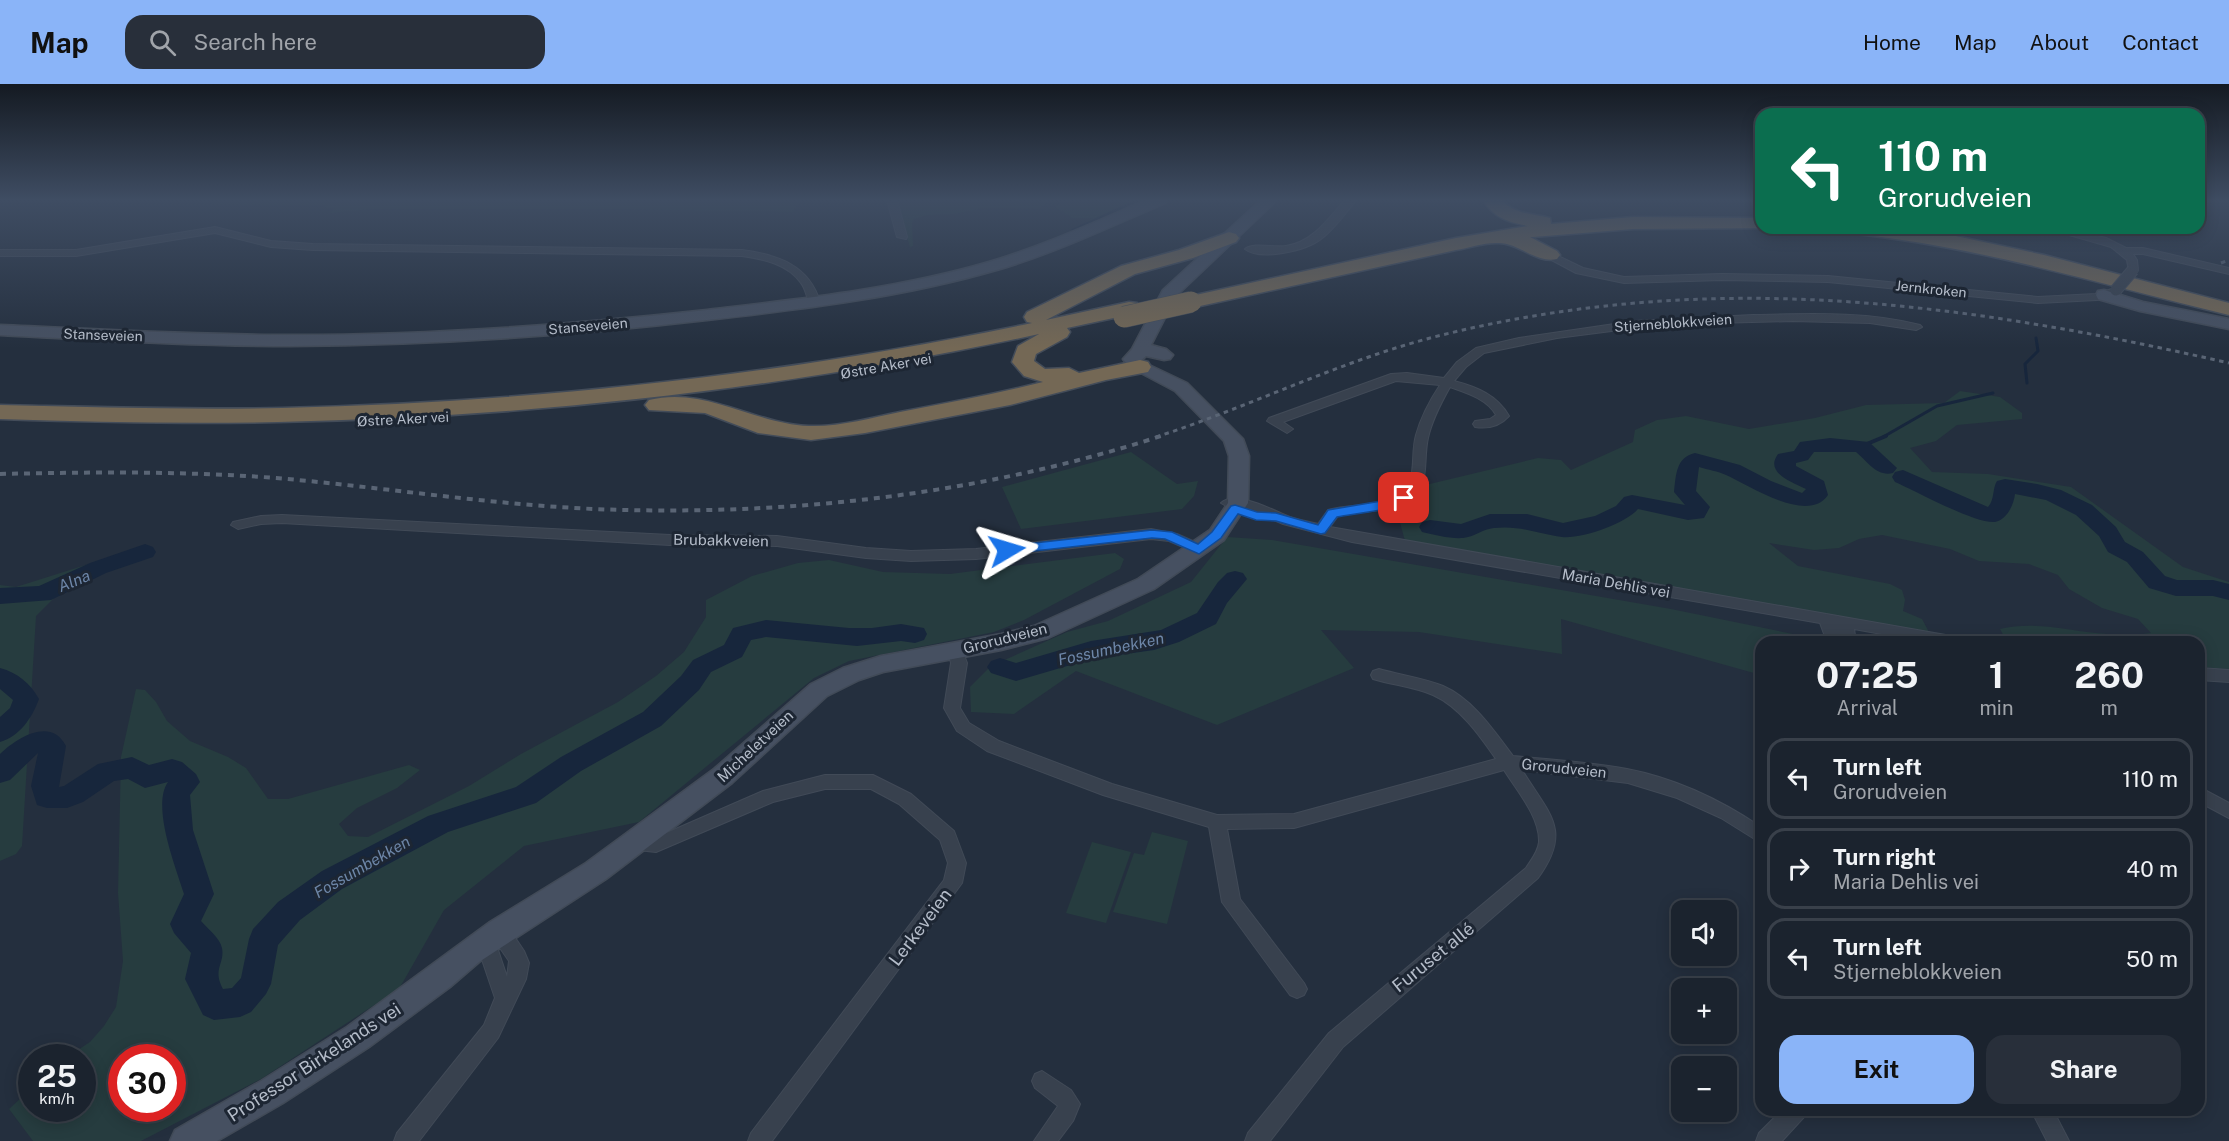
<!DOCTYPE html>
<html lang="en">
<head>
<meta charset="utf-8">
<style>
  :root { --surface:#1b232e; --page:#282f3a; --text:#f1f3f6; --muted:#a0a4aa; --line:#39404a; --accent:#8ab4f8 }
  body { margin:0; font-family:"Public Sans",sans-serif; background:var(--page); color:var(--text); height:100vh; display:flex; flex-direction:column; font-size:22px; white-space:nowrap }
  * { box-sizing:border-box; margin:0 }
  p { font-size:20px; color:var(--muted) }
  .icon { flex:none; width:33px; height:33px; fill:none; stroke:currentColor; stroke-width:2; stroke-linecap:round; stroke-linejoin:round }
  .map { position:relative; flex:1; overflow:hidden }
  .side { position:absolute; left:1755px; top:552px; width:450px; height:480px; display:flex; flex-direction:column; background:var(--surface); border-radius:18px; box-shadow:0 3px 15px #0003,0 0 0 2px var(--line) }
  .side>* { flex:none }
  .top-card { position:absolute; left:1755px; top:24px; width:450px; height:126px; border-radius:18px; box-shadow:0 3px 15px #0003,0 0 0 2px var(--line); background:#0b6e4f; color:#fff; overflow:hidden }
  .tools { position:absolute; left:1671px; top:816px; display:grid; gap:12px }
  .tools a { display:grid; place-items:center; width:66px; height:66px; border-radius:12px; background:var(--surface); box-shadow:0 3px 15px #0003,0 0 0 2px var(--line); font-size:30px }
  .speed { position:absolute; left:18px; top:960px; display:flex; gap:12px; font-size:30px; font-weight:700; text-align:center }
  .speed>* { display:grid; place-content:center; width:78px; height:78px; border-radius:50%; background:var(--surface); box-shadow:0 3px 15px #0003,0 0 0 2px var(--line); line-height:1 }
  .speed small { font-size:15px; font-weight:400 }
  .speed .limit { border:9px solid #d22; background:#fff; color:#111 }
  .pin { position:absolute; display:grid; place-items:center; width:51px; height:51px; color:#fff; margin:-26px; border-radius:12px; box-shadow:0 3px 9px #0006 }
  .me { position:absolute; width:66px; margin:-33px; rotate:83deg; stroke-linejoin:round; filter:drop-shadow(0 0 4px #0008) }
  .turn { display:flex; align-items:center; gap:21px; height:126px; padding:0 24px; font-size:27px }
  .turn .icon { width:78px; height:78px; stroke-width:2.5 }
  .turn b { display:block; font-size:42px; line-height:51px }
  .eta { display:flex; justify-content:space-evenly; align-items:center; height:102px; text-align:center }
  .eta b { font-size:36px; font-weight:700; line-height:42px }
  .button { display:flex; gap:12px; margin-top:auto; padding:12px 24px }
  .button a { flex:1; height:69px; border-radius:18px; background:var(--accent); color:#111; font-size:24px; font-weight:700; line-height:69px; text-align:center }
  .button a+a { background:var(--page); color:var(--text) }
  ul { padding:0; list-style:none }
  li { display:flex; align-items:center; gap:18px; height:81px; margin:0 12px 9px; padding:0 12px; border:3px solid var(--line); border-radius:18px }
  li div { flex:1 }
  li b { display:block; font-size:22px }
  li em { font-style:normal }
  header { display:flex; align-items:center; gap:36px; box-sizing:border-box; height:84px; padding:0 30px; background:var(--accent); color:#111 }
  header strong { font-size:28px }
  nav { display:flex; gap:33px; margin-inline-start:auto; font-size:21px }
  .search { width:420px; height:54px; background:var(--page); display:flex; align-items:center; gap:15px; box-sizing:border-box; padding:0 21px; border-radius:18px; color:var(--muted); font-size:22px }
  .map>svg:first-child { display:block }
  .green { fill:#263c3f; fill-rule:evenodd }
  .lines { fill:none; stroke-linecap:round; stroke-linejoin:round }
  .stream-far1 { stroke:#17263c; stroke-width:3 }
  .stream { stroke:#17263c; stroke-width:4 }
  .river { fill:#17263c; fill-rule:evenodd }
  .street-casing { stroke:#414a57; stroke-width:2 }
  .secondary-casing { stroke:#414a57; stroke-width:3 }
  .highway-casing { stroke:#434c59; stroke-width:3 }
  .street { fill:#38414e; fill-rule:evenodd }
  .secondary { fill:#465061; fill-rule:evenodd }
  .highway { fill:#746855; fill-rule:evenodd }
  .rail-far1 { stroke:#5a6575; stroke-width:3; stroke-dasharray:4.5 4.5; stroke-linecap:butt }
  .rail { stroke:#5a6575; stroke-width:4; stroke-dasharray:6 6; stroke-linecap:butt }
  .street-bridge-casing { stroke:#414a57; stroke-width:13; stroke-linecap:butt }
  .highway-bridge-casing { stroke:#434c59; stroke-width:22; stroke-linecap:butt }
  .street-bridge { stroke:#38414e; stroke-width:11 }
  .highway-bridge { stroke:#746855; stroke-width:21 }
  .route { fill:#1a73e8; stroke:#114b97; stroke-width:1.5 }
  .labels { text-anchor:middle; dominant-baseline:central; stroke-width:6; stroke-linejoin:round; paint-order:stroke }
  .far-street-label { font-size:14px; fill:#b4bcc9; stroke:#1d2633 }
  .street-label { font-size:15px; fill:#b4bcc9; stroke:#1d2633 }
  .water-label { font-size:16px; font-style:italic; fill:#6d86a8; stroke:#1d2633 }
  .near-street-label { font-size:18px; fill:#b4bcc9; stroke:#1d2633 }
</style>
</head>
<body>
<header>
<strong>Map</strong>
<div class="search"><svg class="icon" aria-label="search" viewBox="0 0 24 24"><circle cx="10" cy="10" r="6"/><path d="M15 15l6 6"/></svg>Search here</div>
<nav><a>Home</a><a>Map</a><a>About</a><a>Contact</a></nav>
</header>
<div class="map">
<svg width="2229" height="1057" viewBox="0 0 2229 1057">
  <rect width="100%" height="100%" fill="#242f3e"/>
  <g class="green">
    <polygon points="215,116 799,116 793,128 616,125 372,125 330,129 334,124 324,123 326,121 213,120"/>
    <polygon points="896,116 1051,116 1038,125 983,124 954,130 928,131 914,135 912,139 913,162 910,163"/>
    <polygon points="1067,116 1146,116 1091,141 1086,138 1093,134 1073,134 1055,123"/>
    <path d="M1960,307L2000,313L2022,329V335L1957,341L1936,357L1910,364L1932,388L1988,390L2071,403L2183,483L2229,498V585L2199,583V558H2007L2000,545C2037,536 2071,548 2108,550C2122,551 2138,551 2151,549L2138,535L2102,524L2069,505L2058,491L2029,480L1979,477L1950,465L1882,451L1859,455L1839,464L1814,466L1769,459L1798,482L1890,500L1902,506L1905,516L1903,527L1922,535L1929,548L1405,457L1392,409L1538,374L1561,376L1571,386L1633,358L1635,346L1657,336L1686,332L1749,345L1815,334L1866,321L1944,319Z"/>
    <polygon points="1131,368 1177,400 1198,397 1194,412 1182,425 1021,445 1002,403"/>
    <polygon points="1227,453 1272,456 1342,468 1671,525 1832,558 1761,558 1761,591 1561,535 1562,570 1419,548 1321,546 1354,584 1217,641 1076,587 1014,630 971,628 970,603 991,582 1067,548 1108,537 1191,498"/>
    <path d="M1115,469L1124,475L1120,485L1024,536L994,548L849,577L814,594L639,738L524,762L444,826L399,905L261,995L141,1057H33L9,1025L31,1005L32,1024H82V974L67,973L90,958L104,942L116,923L123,877L118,809L121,673L136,605L145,606L156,618L167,637L190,657L228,673L246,684L268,715H288L409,681L420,686L397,704L357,724L339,740L348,752L368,753L469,702L521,670L618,618L656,592L684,568L706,533V516L752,492L798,479L829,476L883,488L950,490ZM122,974H172V1024H122Z"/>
    <polygon points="92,479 97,481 72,496 36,532 22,762 16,770 0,777 0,501 16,503"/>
    <polygon points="1152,748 1188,757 1167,840 1113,828 1134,769 1144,771"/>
    <polygon points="1092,758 1131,768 1106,839 1066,829"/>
  </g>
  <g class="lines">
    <g class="stream-far1">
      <polyline points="1073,146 1138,116"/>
      <polyline points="2027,299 2025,280 2038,267 2036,254"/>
      <polyline points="1883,353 1937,322 1993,309"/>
    </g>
    <polyline class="stream" points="1862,362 1886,352"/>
    <g class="river">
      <path d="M1830,354L1869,358L1897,384L1893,389C1877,393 1868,378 1856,368H1814L1808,376L1796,379V382L1824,397L1828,411C1808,441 1749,401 1726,391C1718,387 1708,386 1699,383L1696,407L1710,423L1704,434L1688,436L1638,425C1625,440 1582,455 1562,453C1537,450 1521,441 1494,444C1483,445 1474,453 1463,454C1451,455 1434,451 1422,448L1419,443L1422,438L1430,436L1461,440L1490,430H1527L1563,439L1595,432L1616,422L1624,413L1632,411L1685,421L1674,408C1676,391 1676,373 1695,369L1740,381L1771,397L1802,409L1806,405C1792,398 1764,389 1778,370L1794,367L1800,358Z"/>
      <path d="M1903,386L1988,423C1995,415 1992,405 1997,397L2005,395L2037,400L2061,406L2092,421L2116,443L2125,458L2143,468L2165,492L2177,496H2213L2229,500V516L2213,512H2176L2149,504L2127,478L2108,468L2099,452L2076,431L2046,416L2015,410C2014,420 2007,436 1995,438C1975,440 1916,407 1895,398L1892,393L1895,388Z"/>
      <polygon points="145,460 153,463 156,468 153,473 106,489 51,516 0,520 0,504 39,502 90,479"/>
      <polygon points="1235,487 1243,489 1247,495 1227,519 1216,540 1179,558 1154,566 1091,575 1016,597 991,589 987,583 991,577 1000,574 1016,579 1091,557 1161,546 1197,529 1218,498 1227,489"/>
      <path d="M766,536L849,544H872L901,540L924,544L927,550L924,556L915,559L901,557L857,562L766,553L751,556L742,573L711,588L699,606L661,642L581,687L536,719L448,748L342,805L300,836L278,861L271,900L266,910L251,928L240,933L214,936L203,931L185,895L191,869L174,849L170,840L184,810C176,784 151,722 168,698L145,704L128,695L114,697L83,718L67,724H47L37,721L31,702L38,669L10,696L0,699V670C18,653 51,633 66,662L59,703L64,702L98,680L132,673L149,681L172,675L182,678L196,690L200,698L190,711L193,746L214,810L201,837C208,845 220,854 222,864C225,880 212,885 223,905L232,904L241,894L249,855L253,845L278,818L322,787L428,732L516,703L561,673L643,628L681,592L693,576L724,561L733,544Z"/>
      <path d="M0,584C18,589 30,599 39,615C32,634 20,652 0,658V633L10,624L13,616L0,605Z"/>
    </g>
    <defs>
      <g id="street">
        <polygon points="887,116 897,116 907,153 906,155 897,153"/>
        <path d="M1345,116H1356C1346,129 1334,145 1321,155C1306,167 1260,177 1245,165C1253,158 1275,164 1286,162C1313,158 1328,135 1345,116Z"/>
        <path d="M215,143L271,157L313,160L742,166C778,171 809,181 820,218L814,221L810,220C806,213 806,205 801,199C788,180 763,175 742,172L313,166L271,163L215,149L76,172H0V166H76Z"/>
        <polygon points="2045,144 2073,146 2106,154 2126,164 2143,164 2229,184 2229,190 2143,170 2133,170 2137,176 2138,186 2137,188 2129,188 2127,176 2111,163"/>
        <polygon points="1550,168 1583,184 1624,193 1722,190 1828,192 2038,213 2096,210 2115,204 2120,207 2097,216 2038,219 1828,198 1722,196 1624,199 1576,189 1546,173 1546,169"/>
        <path d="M1753,231C1809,230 1866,227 1920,241L1922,243L1916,246L1870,239L1793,237L1714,239L1635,244L1557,254L1484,269L1466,283L1454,297C1477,303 1497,311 1509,332C1500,342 1488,345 1475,343L1473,340L1475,337L1490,335L1496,331C1487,315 1467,309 1450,303C1441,319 1432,336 1428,354C1422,380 1433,408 1401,421C1381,429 1359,426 1338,432L1330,443L1957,553L1962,554L1965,558H1926L1854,545L1856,558H1827L1820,539L1352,458L1283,440L1245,424L1228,423L1221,419C1235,405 1274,427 1290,433C1299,436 1309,438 1318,440L1328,426C1349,420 1372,423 1392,415C1421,402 1409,375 1416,351C1421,333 1430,316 1440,301L1396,297L1283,338L1293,345L1287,349L1267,337L1269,334L1391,290L1407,289L1444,294L1457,278L1476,264L1519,254L1635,237Z"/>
        <polygon points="282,431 670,451 777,452 866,464 911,467 976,465 1151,445 1177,450 1204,462 1206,465 1199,470 1169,457 1151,455 976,475 911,477 866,474 777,462 670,461 282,439 261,440 238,445 231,441 233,438 261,432"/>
        <path d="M956,561L961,563L967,579L960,624L969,639L999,657L1112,700L1217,731L1294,730L1496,675C1480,652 1460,623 1433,611C1415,603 1393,601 1373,595L1371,591L1373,587L1379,585C1400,591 1423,594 1443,602C1473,615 1494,647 1513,672C1551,676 1590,678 1627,685C1674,694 1721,716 1761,743V759L1721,734L1677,714L1628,699L1522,686C1549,730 1573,746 1538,794L1343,963L1270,1057H1245L1248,1049L1329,949L1526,784C1531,776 1538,768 1539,758C1540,733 1517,707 1504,686L1294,744L1227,745L1240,815L1304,899L1307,905L1304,911L1297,914L1290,911L1222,818L1209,743L1103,711L987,667L957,647L944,624L951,579L948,567L951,563Z"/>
        <polygon points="2199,584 2229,586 2229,598 2199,596"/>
        <polygon points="825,691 873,691 911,710 954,747 966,779 962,799 772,1057 748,1057 751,1049 944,796 948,779 940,756 899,720 871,705 825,705 773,718 656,768 628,765 625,760 628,755 634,753 655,754 763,707"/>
        <polygon points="2199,703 2229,719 2229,734 2199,718"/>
        <path d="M492,844L514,852L524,867L529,879L526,895L498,954L419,1057H394L397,1049L484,941L495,914L477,861L485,846ZM497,863L500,864L509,877L507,893Z"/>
        <polygon points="1042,987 1071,1006 1080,1020 1073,1037 1058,1057 1034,1057 1058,1022 1035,1004 1032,997 1035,990"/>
        <polygon points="1782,1026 1808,1026 1804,1033 1782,1057 1756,1057 1759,1049"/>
        <polygon points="2031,1026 2053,1026 2069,1057 2047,1057"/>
      </g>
      <g id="secondary">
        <path d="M1147,116H1167L1165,119C1111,142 1057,168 1000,185C904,213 805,225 707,236C569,252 430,261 291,262C194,262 97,256 0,251V241C97,245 195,251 292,251C431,251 569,241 707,226C801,215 897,205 989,178C1043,162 1095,138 1147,116Z"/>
        <polygon points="1261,116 1277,116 1176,212 1151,261 1166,265 1173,271 1170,275 1164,276 1146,272 1138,279 1126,279 1123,275 1132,265 1163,206"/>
        <polygon points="2104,206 2143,218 2229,235 2229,245 2140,227 2098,215 2096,211 2098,207"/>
        <polygon points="1147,280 1187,299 1243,355 1249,372 1248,419 1224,456 1154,505 1048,554 1001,566 883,588 859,596 827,612 732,699 606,795 479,878 450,903 369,963 283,1019 217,1057 170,1057 175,1046 261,997 347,943 490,838 586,779 714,685 811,600 843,584 881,572 1001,550 1034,542 1138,495 1210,446 1228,419 1229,372 1224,357 1175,307 1141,289 1138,285 1141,281"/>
      </g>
      <g id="highway">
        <path d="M1483,116H1502C1515,131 1532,129 1550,134L1551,140L1633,133L1761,134V144H1768L1633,145L1533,153H1530L1557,167L1560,171L1557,175C1537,180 1519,159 1499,159C1485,158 1469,164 1456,166L1191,224L1184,222L1180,218L1184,214L1191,212L1456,154L1528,142C1508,138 1494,134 1483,116Z"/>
        <path d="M1847,144H1907L1951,151L2044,171L2229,219V231C2105,201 1984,164 1857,150L1850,148Z"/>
        <path d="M1229,148L1236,150L1239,154L1236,158L1193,174L1135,190L1046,236L1129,218L1137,219L1140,224L1137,229L1067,244L1070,248L1067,253L1036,270L1034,277L1045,285L1069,284L1079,289L1140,276L1148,278L1151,283L1148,288L1106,296L1010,321L865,349L811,356L758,349L705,329L649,326L645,321L649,316C705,302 754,340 809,342C839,343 871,334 900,328C948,319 996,310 1043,298L1024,292L1012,278L1018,262L1039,250C789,304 534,333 278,338C186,340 93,338 0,335V321C94,323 188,326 282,324C534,318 785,291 1032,239L1027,238L1024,233L1027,228L1121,182L1179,166Z"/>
      </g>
    </defs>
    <use href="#street" class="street-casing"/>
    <use href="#secondary" class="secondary-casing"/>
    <use href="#highway" class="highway-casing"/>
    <use href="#street" class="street"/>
    <use href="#secondary" class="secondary"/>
    <use href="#highway" class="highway"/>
    <g class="rail-far1">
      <polyline points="2221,179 2229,176"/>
      <path d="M1156,353C1252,322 1344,275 1442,251C1713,184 1961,218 2229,279"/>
    </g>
    <path class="rail" d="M0,390C92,388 184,387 276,394C393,404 510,424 627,426C807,430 989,408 1161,352"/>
    <defs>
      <polyline id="street-bridge" points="2116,206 2133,186"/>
      <polyline id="highway-bridge" points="1124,233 1191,218"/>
    </defs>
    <use href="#street-bridge" class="street-bridge-casing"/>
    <use href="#highway-bridge" class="highway-bridge-casing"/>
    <use href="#street-bridge" class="street-bridge"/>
    <use href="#highway-bridge" class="highway-bridge"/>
  </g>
  <linearGradient id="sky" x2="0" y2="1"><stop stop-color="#141a22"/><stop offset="0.44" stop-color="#3f4d63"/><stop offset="1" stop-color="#3f4d63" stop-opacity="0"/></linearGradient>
  <rect width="2229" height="264" fill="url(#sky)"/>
  <path class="route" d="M1404,411L1410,414C1398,427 1355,429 1337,433L1325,449L1321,450L1276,437L1256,436L1238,430L1221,454L1199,470L1165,455L1152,454L1007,470L1001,466L1007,462L1152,446L1172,448L1198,460L1212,448L1231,422L1235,421L1257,428L1276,429L1318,441L1328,426L1387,416Z"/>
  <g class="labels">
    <g class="far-street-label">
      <text transform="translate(1931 205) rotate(6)">Jernkroken</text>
      <text transform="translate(1673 239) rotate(-4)">Stjerneblokkveien</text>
      <text transform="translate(588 242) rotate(-5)">Stanseveien</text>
      <text transform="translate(103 251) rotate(2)">Stanseveien</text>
      <text transform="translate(886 282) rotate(-10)">Østre Aker vei</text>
      <text transform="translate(403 335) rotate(-3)">Østre Aker vei</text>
    </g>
    <g class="street-label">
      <text transform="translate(721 456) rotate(1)">Brubakkveien</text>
      <text transform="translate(1616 499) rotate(10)">Maria Dehlis vei</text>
      <text transform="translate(1005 554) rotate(-14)">Grorudveien</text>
      <text transform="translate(755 662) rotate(-43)">Micheletveien</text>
      <text transform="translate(1564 684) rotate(6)">Grorudveien</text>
    </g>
    <g class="water-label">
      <text transform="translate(74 497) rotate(-22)">Alna</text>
      <text transform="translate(1111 565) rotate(-12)">Fossumbekken</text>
      <text transform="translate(362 783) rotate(-30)">Fossumbekken</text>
    </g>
    <g class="near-street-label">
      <text transform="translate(920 843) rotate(-53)">Lerkeveien</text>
      <text transform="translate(1433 873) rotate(-39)">Furuset allé</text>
      <text transform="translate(314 978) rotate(-33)">Professor Birkelands vei</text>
    </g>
  </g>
</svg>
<div class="tools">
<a><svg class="icon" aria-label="sound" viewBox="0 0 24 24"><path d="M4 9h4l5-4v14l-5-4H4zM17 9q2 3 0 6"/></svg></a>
<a>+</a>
<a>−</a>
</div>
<div class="speed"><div>25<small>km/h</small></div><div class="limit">30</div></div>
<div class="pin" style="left:1404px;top:414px;background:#d93025"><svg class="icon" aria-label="arrive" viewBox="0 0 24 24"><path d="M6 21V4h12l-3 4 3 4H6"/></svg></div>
<svg class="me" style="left:1007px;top:466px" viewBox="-20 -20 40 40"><path d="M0-17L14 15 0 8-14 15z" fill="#1a73e8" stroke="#fff" stroke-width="4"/></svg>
<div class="top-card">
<div class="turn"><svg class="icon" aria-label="left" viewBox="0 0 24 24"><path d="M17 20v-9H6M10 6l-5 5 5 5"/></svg><div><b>110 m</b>Grorudveien</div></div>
</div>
<section class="side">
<div class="eta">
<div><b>07:25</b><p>Arrival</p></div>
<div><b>1</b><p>min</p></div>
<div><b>260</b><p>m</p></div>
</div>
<ul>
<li><svg class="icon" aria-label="left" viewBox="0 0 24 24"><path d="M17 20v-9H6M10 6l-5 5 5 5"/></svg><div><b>Turn left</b><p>Grorudveien</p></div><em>110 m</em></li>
<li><svg class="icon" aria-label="right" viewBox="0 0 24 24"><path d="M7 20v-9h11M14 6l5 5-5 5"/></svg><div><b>Turn right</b><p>Maria Dehlis vei</p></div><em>40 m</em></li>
<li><svg class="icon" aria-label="left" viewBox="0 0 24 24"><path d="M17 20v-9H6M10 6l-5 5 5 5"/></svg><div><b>Turn left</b><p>Stjerneblokkveien</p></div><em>50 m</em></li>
</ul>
<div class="button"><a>Exit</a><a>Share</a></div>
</section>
</div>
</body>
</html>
